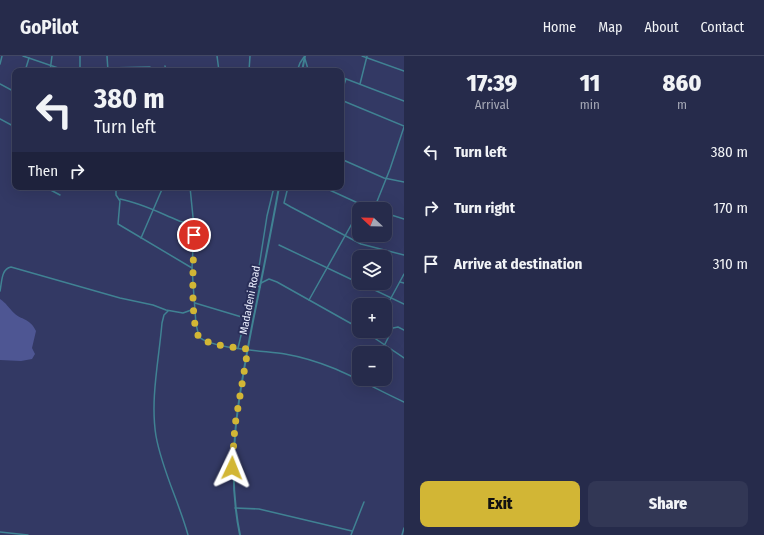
<!DOCTYPE html>
<html lang="en">
<head>
<meta charset="utf-8">
<style>
  :root { --surface:#262b4b; --page:#323755; --text:#f1f3f6; --muted:#a4a7b5; --line:#424763; --accent:#d2b635 }
  body { margin:0; font-family:"Fira Sans Condensed",sans-serif; background:var(--page); color:var(--text); height:100vh; display:flex; flex-direction:column; font-size:15px; white-space:nowrap }
  * { box-sizing:border-box; margin:0 }
  p { font-size:13px; color:var(--muted) }
  .icon { flex:none; width:22px; height:22px; fill:none; stroke:currentColor; stroke-width:2; stroke-linecap:round; stroke-linejoin:round }
  .map { position:relative; flex:1; overflow:hidden }
  .drawer { display:flex; flex-direction:column; background:var(--surface); width:360px }
  .drawer>* { flex:none }
  .hud { position:absolute; left:12px; top:12px; width:332px; height:122px; border-radius:8px; box-shadow:0 4px 16px #0002,0 0 0 1px var(--line); background:#262b4b; color:var(--text); overflow:hidden }
  .needle { width:26px; rotate:292deg }
  .tools { position:absolute; left:352px; top:146px; display:grid; gap:8px }
  .tools a { display:grid; place-items:center; width:40px; height:40px; border-radius:8px; background:var(--surface); box-shadow:0 4px 16px #0002,0 0 0 1px var(--line); font-size:20px }
  .pin { position:absolute; display:grid; place-items:center; width:34px; height:34px; color:#fff; margin:-17px; border:2px solid #fff; border-radius:50%; box-shadow:0 1px 4px #0007 }
  .me { position:absolute; width:44px; margin:-22px; rotate:2deg; stroke-linejoin:round; filter:drop-shadow(0 0 3px #0008) }
  .turn { display:flex; align-items:center; gap:14px; height:84px; padding:0 16px; font-size:18px }
  .turn .icon { width:52px; height:52px; stroke-width:2.5 }
  .turn b { display:block; font-size:28px; line-height:34px }
  .then { display:flex; align-items:center; height:38px; padding:0 16px; background:#0003; gap:8px; font-size:15px }
  .eta { display:flex; justify-content:space-evenly; align-items:center; height:68px; text-align:center }
  .eta b { font-size:24px; font-weight:800; line-height:28px }
  .primary-button { display:flex; gap:8px; margin-top:auto; padding:8px 16px }
  .primary-button a { flex:1; height:46px; border-radius:8px; background:var(--accent); color:#111; font-size:16px; font-weight:800; line-height:46px; text-align:center }
  .primary-button a+a { background:var(--page); color:var(--text) }
  ul { padding:0; list-style:none }
  li { display:flex; align-items:center; gap:12px; height:56px; padding:0 16px }
  li div { flex:1 }
  li b { display:block; font-size:15px }
  li em { font-style:normal }
  header { display:flex; align-items:center; gap:24px; box-sizing:border-box; height:56px; padding:0 20px; background:var(--surface); border-bottom:1px solid var(--line) }
  header strong { font-size:19px }
  nav { display:flex; gap:22px; margin-inline-start:auto; font-size:14px }
  main { display:flex; flex:1; min-height:0 }
  .map>svg:first-child { display:block }
  .water { fill:#4e5693 }
  .lines { fill:none; stroke-linecap:round; stroke-linejoin:round }
  .minor { stroke:#408293; stroke-width:1.5 }
  .tertiary { stroke:#408293; stroke-width:2 }
  .route { stroke:#d2b635; stroke-width:7; stroke-dasharray:0 12.6 }
  .labels { text-anchor:middle; dominant-baseline:central; stroke-width:4; stroke-linejoin:round; paint-order:stroke }
  .street-label { font-size:11px; fill:#e8ecfc; stroke:#292e58 }
</style>
</head>
<body>
<header>
<strong>GoPilot</strong>
<nav><a>Home</a><a>Map</a><a>About</a><a>Contact</a></nav>
</header>
<main>
<div class="map">
<svg width="404" height="479" viewBox="0 0 404 479">
  <rect width="100%" height="100%" fill="#333964"/>
  <path class="water" d="M0,243C6,247 9,252 14,257C21,264 30,262 36,275L32,292L35,298L32,303L21,305L0,304Z"/>
  <g class="lines">
    <g class="minor">
      <polyline points="23,0 67,15"/>
      <polyline points="80,0 80,15"/>
      <polyline points="107,0 108,15"/>
      <polyline points="217,0 219,15"/>
      <polyline points="362,0 404,15"/>
      <polyline points="305,3 308,13"/>
      <polyline points="0,8 2,0"/>
      <polyline points="165,10 166,15"/>
      <polyline points="108,12 150,11"/>
      <polyline points="308,13 323,15"/>
      <polyline points="25,15 29,2"/>
      <polyline points="50,15 52,0"/>
      <polyline points="249,15 250,0"/>
      <polyline points="297,15 300,7 304,1"/>
      <polyline points="341,21 404,45"/>
      <polyline points="0,28 15,36"/>
      <polyline points="360,28 367,0"/>
      <polyline points="341,37 346,23"/>
      <polyline points="341,44 404,70"/>
      <polyline points="0,63 15,71"/>
      <polyline points="341,103 384,122 404,126"/>
      <polyline points="15,113 15,115"/>
      <polyline points="45,131 60,139"/>
      <polyline points="116,131 116,139 120,145 118,168 192,212"/>
      <path d="M190,131L194,171L192,212L194,241L196,268L199,281C213,293 266,295 285,298C331,306 363,327 404,346"/>
      <polyline points="288,131 284,147 291,151 361,188 404,199"/>
      <polyline points="323,131 371,153"/>
      <path d="M120,143C141,147 158,156 177,164C183,167 188,166 194,171"/>
      <polyline points="374,153 390,113 404,71"/>
      <polyline points="385,157 404,163"/>
      <polyline points="141,182 163,131"/>
      <polyline points="279,189 359,227"/>
      <polyline points="400,226 404,227"/>
      <polyline points="261,227 269,223 277,226 359,272"/>
      <polyline points="360,227 404,248"/>
      <polyline points="253,229 260,231"/>
      <path d="M0,235C2,226 1,213 11,211L120,242L153,249L166,254L183,257L194,253"/>
      <polyline points="309,244 359,155"/>
      <polyline points="195,247 245,262"/>
      <polyline points="385,253 404,218"/>
      <path d="M168,255L164,259L162,267C159,303 150,344 156,380C162,414 179,446 188,479"/>
      <polyline points="364,275 404,302"/>
      <polyline points="371,279 374,275"/>
      <polyline points="385,288 393,272 398,271 404,274"/>
      <polyline points="238,292 252,233 259,211 267,160 274,131"/>
      <polyline points="235,452 259,453 352,475"/>
      <polyline points="0,476 28,479"/>
      <polyline points="351,479 364,446"/>
      <polyline points="402,479 404,472"/>
    </g>
    <g class="tertiary">
      <polyline points="302,15 305,0"/>
      <path d="M240,479C225,407 239,337 253,265C262,221 271,176 279,131"/>
    </g>
  </g>
  <g class="lines">
    <path class="route" d="M194,179C194,196 189,273 200,282C209,289 237,292 248,293L235,369L232,412"/>
  </g>
  <g class="labels">
    <g class="street-label">
      <text transform="translate(250 244) rotate(-79)">Madadeni Road</text>
    </g>
  </g>
</svg>
<div class="tools">
<a><svg class="needle" viewBox="-14 -14 28 28"><path d="M0-13l5 13h-10z" fill="#e53935"/><path d="M0 13l5-13h-10z" fill="#a4a7b5"/></svg></a>
<a><svg class="icon" aria-label="layers" viewBox="0 0 24 24"><path d="M12 4l9 5-9 5-9-5zM3 14l9 5 9-5"/></svg></a>
<a>+</a>
<a>−</a>
</div>
<div class="pin" style="left:194px;top:179px;background:#d93025"><svg class="icon" aria-label="arrive" viewBox="0 0 24 24"><path d="M6 21V4h12l-3 4 3 4H6"/></svg></div>
<svg class="me" style="left:232px;top:412px" viewBox="-20 -20 40 40"><path d="M0-17L14 15 0 8-14 15z" fill="#d2b635" stroke="#fff" stroke-width="4"/></svg>
<div class="hud">
<div class="turn"><svg class="icon" aria-label="left" viewBox="0 0 24 24"><path d="M17 20v-9H6M10 6l-5 5 5 5"/></svg><div><b>380 m</b>Turn left</div></div>
<div class="then">Then<svg class="icon" aria-label="right" viewBox="0 0 24 24"><path d="M7 20v-9h11M14 6l5 5-5 5"/></svg></div>
</div>
</div>
<section class="drawer">
<div class="eta">
<div><b>17:39</b><p>Arrival</p></div>
<div><b>11</b><p>min</p></div>
<div><b>860</b><p>m</p></div>
</div>
<ul>
<li><svg class="icon" aria-label="left" viewBox="0 0 24 24"><path d="M17 20v-9H6M10 6l-5 5 5 5"/></svg><div><b>Turn left</b></div><em>380 m</em></li>
<li><svg class="icon" aria-label="right" viewBox="0 0 24 24"><path d="M7 20v-9h11M14 6l5 5-5 5"/></svg><div><b>Turn right</b></div><em>170 m</em></li>
<li><svg class="icon" aria-label="arrive" viewBox="0 0 24 24"><path d="M6 21V4h12l-3 4 3 4H6"/></svg><div><b>Arrive at destination</b></div><em>310 m</em></li>
</ul>
<div class="primary-button"><a>Exit</a><a>Share</a></div>
</section>
</main>
</body>
</html>
